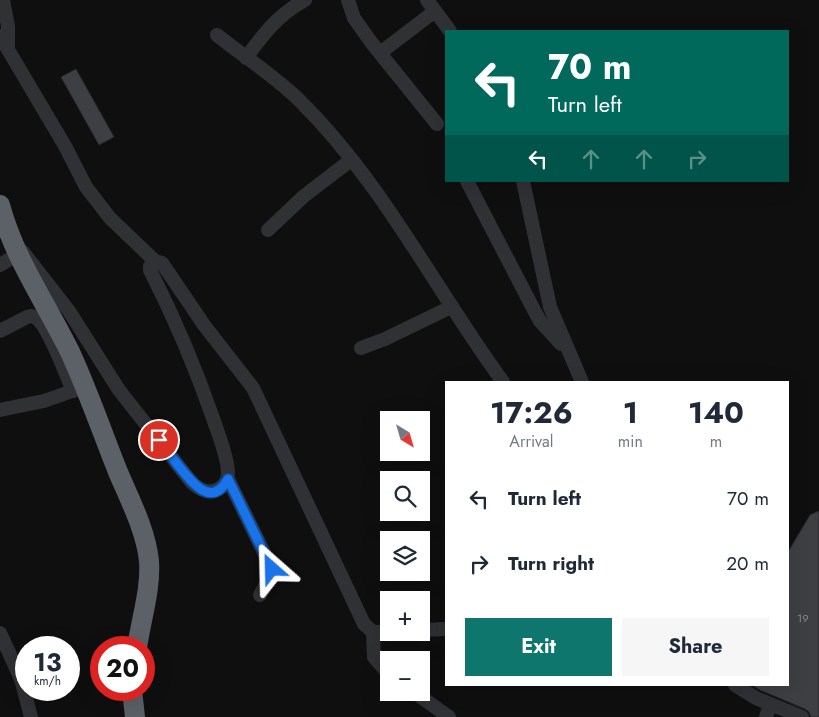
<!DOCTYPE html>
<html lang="en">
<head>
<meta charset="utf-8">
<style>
  :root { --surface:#fff; --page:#f6f6f7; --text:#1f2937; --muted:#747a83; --accent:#0f766e }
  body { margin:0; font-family:Jost,sans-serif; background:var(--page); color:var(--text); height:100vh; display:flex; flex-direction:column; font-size:19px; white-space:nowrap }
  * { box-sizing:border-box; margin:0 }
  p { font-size:16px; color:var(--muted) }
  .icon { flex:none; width:28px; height:28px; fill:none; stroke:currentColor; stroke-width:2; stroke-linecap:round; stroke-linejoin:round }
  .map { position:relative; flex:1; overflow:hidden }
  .side { position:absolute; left:445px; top:381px; width:344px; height:305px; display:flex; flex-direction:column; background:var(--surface); border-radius:0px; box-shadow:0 5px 20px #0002 }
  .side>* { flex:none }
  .top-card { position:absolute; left:445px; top:30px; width:344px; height:152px; border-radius:0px; box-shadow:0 5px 20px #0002; background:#00695c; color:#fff; overflow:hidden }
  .needle { width:32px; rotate:143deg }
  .fabs { position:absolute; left:380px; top:411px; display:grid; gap:10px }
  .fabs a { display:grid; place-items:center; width:50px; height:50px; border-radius:0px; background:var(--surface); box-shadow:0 5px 20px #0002; font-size:25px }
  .speed { position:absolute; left:15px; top:636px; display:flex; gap:10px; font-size:25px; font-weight:700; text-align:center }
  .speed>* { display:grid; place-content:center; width:65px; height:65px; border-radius:50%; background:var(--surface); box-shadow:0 5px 20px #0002; line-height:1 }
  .speed small { font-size:12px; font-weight:400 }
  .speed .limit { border:8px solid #d22; background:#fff; color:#111 }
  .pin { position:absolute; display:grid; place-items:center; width:42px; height:42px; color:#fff; margin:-21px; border:2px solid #fff; border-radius:50%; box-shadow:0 1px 5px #0007 }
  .me { position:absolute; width:55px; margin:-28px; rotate:335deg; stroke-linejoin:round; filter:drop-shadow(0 0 4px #0008) }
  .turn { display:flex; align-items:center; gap:18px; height:105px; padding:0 20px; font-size:22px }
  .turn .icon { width:65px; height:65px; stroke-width:2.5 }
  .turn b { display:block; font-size:35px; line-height:42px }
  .lanes { display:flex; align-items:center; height:48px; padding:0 20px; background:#0003; justify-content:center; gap:25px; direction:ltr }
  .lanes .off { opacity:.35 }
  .eta { display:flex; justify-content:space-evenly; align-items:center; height:85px; text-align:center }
  .eta b { font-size:30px; font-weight:700; line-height:35px }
  .action { display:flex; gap:10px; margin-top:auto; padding:10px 20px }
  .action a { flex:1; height:58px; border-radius:0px; background:var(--accent); color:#fff; font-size:20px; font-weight:700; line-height:58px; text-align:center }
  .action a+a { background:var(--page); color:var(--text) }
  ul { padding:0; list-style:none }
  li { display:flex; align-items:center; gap:15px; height:65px; padding:0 20px }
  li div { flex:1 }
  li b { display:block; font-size:19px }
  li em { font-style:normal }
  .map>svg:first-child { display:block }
  .building { fill:#3e3f43; stroke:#29292c }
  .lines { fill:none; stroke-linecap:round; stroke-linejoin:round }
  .minor { stroke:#303135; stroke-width:14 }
  .highway { stroke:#5c6067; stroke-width:20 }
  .route-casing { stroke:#114b97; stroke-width:12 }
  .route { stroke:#1a73e8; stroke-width:9 }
  .labels { text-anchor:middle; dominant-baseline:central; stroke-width:4; stroke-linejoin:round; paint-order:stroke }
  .number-label { font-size:11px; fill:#878d96 }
</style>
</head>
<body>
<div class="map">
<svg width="819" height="717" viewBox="0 0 819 717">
  <rect width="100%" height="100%" fill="#0f0f10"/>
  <g class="building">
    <polygon points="76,69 114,137 99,145 61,77"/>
    <polygon points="819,511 819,717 811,717 809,712 805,709 760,690 752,685 788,685 788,552 810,515"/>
  </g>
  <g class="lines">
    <g class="minor">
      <polyline points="3,0 8,26 8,49"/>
      <polyline points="348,0 354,18 371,42 437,124"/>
      <polyline points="427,0 450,31"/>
      <path d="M217,35C244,57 275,76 300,101C383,183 435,289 503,382"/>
      <polyline points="0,36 65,146 86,187 110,218 155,261"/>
      <polyline points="380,53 435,11"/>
      <path d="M246,58C264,33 278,15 305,0"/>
      <polyline points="467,181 535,312 540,321 561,344"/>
      <polyline points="523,181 550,307 582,382"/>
      <polyline points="268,230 304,196 351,160"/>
      <path d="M23,252L69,311L119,390L192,483C199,489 207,494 216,490C224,487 228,481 228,473C228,458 219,436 214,421C196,369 175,319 150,270V266L155,261L162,263L204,325L253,388L364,624L373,632H392"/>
      <polyline points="0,265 18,254"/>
      <path d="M0,331L27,317C31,316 31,315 35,317C48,324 66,375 73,391"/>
      <polyline points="361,348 385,339 451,307"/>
      <polyline points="0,410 44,401 81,388"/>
      <polyline points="228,479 272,569 271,575 260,595"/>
      <polyline points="421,630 446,629"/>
      <polyline points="373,632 374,657 389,674"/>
      <polyline points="0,633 21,679 31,717"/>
      <polyline points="735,685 756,698 802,717"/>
      <polyline points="414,692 449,717"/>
      <polyline points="766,717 770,704"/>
    </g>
    <g class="highway">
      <path d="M0,205C14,258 46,303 70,352C88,391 102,432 118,472C130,500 146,531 149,561C151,590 141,619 137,648"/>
      <polyline points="132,690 135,717"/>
    </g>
  </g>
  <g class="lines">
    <defs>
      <path id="route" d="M159,440C165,449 172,457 178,465C190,480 211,510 228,479L272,569"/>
    </defs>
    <use href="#route" class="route-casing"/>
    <use href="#route" class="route"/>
  </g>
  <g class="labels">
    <g class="number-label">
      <text x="803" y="618">19</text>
    </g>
  </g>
</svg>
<div class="fabs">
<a><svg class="needle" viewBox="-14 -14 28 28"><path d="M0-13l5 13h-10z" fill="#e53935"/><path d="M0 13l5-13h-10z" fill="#747a83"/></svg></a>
<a><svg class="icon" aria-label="search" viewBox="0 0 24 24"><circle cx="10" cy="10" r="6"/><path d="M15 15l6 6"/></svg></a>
<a><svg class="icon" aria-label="layers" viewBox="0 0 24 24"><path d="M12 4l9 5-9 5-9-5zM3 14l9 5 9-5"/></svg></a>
<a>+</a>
<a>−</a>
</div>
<div class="speed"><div>13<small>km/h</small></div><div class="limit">20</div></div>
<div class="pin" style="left:159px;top:440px;background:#d93025"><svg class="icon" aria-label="arrive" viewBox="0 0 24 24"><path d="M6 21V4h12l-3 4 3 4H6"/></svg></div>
<svg class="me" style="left:272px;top:569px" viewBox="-20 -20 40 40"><path d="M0-17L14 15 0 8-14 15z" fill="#1a73e8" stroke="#fff" stroke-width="4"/></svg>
<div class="top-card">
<div class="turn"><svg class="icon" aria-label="left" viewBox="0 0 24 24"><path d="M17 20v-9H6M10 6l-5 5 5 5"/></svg><div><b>70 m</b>Turn left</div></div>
<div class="lanes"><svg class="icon" aria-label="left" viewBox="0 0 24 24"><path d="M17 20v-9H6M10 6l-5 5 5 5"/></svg><svg class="icon off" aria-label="ahead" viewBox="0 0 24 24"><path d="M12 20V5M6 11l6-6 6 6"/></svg><svg class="icon off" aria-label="ahead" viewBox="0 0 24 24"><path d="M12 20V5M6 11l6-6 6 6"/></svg><svg class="icon off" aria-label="right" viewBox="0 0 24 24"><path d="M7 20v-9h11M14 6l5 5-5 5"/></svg></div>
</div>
<section class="side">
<div class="eta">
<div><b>17:26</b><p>Arrival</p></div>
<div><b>1</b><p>min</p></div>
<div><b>140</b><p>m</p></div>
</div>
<ul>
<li><svg class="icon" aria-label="left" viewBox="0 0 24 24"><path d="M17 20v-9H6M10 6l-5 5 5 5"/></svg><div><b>Turn left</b></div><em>70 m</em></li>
<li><svg class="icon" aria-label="right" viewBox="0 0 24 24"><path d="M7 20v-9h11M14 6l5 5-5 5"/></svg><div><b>Turn right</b></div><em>20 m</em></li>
</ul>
<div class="action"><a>Exit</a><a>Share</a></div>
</section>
</div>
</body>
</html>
